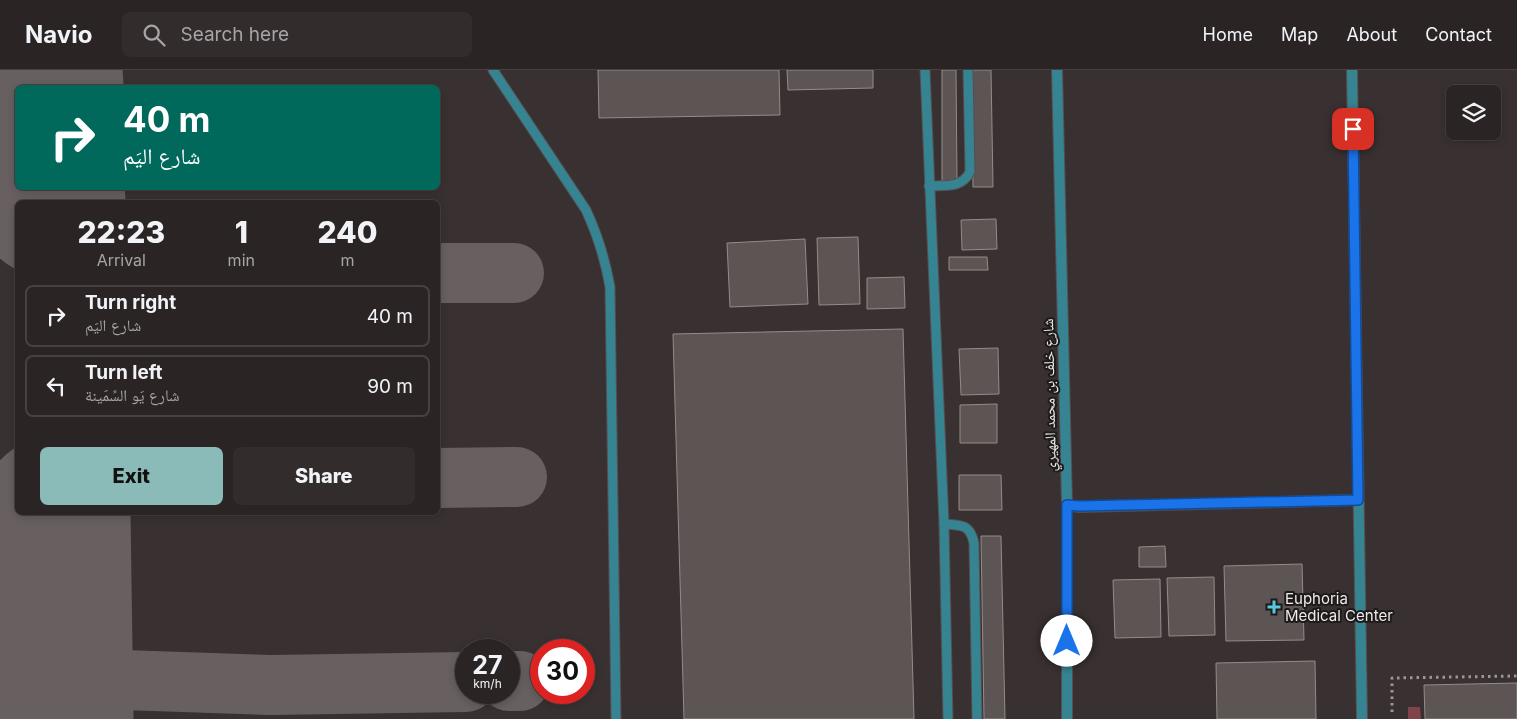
<!DOCTYPE html>
<html lang="en">
<head>
<meta charset="utf-8">
<style>
  :root { --surface:#2b2425; --page:#332c2d; --text:#f1f3f6; --muted:#a6a4a7; --line:#474142; --accent:#8bbbb9 }
  body { margin:0; font-family:Inter,"Noto Naskh Arabic",sans-serif; background:var(--page); color:var(--text); height:100vh; display:flex; flex-direction:column; font-size:19px; white-space:nowrap }
  * { box-sizing:border-box; margin:0 }
  p { font-size:16px; color:var(--muted) }
  .icon { flex:none; width:28px; height:28px; fill:none; stroke:currentColor; stroke-width:2; stroke-linecap:round; stroke-linejoin:round }
  .map { position:relative; flex:1; overflow:hidden }
  .side { position:absolute; left:15px; top:130px; width:425px; height:315px; display:flex; flex-direction:column; background:var(--surface); border-radius:8px; box-shadow:0 2px 8px #0003,0 0 0 1px var(--line) }
  .side>* { flex:none }
  .hud { position:absolute; left:15px; top:15px; width:425px; height:105px; border-radius:8px; box-shadow:0 2px 8px #0003,0 0 0 1px var(--line); background:#00695c; color:#fff; overflow:hidden }
  .controls { position:absolute; left:1446px; top:15px; display:grid; gap:10px }
  .controls a { display:grid; place-items:center; width:55px; height:55px; border-radius:8px; background:var(--surface); box-shadow:0 2px 8px #0003,0 0 0 1px var(--line); font-size:25px }
  .speed { position:absolute; left:455px; top:569px; display:flex; gap:10px; font-size:25px; font-weight:700; text-align:center }
  .speed>* { display:grid; place-content:center; width:65px; height:65px; border-radius:50%; background:var(--surface); box-shadow:0 2px 8px #0003,0 0 0 1px var(--line); line-height:1 }
  .speed small { font-size:12px; font-weight:400 }
  .speed .limit { border:8px solid #d22; background:#fff; color:#111 }
  .pin { position:absolute; display:grid; place-items:center; width:42px; height:42px; color:#fff; margin:-21px; border-radius:10px; box-shadow:0 2px 8px #0006 }
  .me { position:absolute; width:55px; margin:-28px; rotate:0deg; stroke-linejoin:round; filter:drop-shadow(0 0 4px #0008) }
  .turn { display:flex; align-items:center; gap:18px; height:105px; padding:0 25px; font-size:22px }
  .turn .icon { width:65px; height:65px; stroke-width:2.5 }
  .turn b { display:block; font-size:35px; line-height:42px }
  .eta { display:flex; justify-content:space-evenly; align-items:center; height:85px; text-align:center }
  .eta b { font-size:30px; font-weight:800; line-height:35px }
  .action { display:flex; gap:10px; margin-top:auto; padding:10px 25px }
  .action a { flex:1; height:58px; border-radius:8px; background:var(--accent); color:#111; font-size:20px; font-weight:800; line-height:58px; text-align:center }
  .action a+a { background:var(--page); color:var(--text) }
  ul { padding:0; list-style:none }
  li { display:flex; align-items:center; gap:15px; height:62px; margin:0 10px 8px; padding:0 15px; border:2px solid var(--line); border-radius:8px }
  li div { flex:1 }
  li b { display:block; font-size:19px }
  li em { font-style:normal }
  header { display:flex; align-items:center; gap:30px; box-sizing:border-box; height:70px; padding:0 25px; background:var(--surface); border-bottom:1px solid var(--line) }
  header strong { font-size:24px }
  nav { display:flex; gap:28px; margin-inline-start:auto; font-size:18px }
  .search { width:350px; height:45px; background:var(--page); display:flex; align-items:center; gap:12px; box-sizing:border-box; padding:0 18px; border-radius:8px; color:var(--muted); font-size:19px }
  .map>svg:first-child { display:block }
  .green { fill:#824249 }
  .lines { fill:none; stroke-linecap:round; stroke-linejoin:round }
  .taxiway { stroke:#675f60; stroke-width:60 }
  .runway { stroke:#675f60; stroke-width:151 }
  .building { fill:#5d5454; stroke:#958b8b }
  .lane-casing { stroke:#564e4f; stroke-width:11 }
  .street-casing { stroke:#564e4f; stroke-width:12 }
  .path { stroke:#9d9696; stroke-width:3; stroke-dasharray:2.5 4; stroke-linecap:butt }
  .lane { stroke:#368492; stroke-width:9 }
  .street { stroke:#368492; stroke-width:10 }
  .route-casing { stroke:#114b97; stroke-width:12 }
  .route { stroke:#1a73e8; stroke-width:9 }
  .poi-dot { fill:#55cadf; stroke:#1d1a1a; stroke-width:2 }
  .labels { text-anchor:middle; dominant-baseline:central; stroke-width:4; stroke-linejoin:round; paint-order:stroke }
  .street-label { font-size:15px; fill:#efeaea; stroke:#1d1a1a }
  .poi-label { font-size:15px; fill:#efeaea; stroke:#1d1a1a; text-anchor:start }
</style>
</head>
<body>
<header>
<strong>Navio</strong>
<div class="search"><svg class="icon" aria-label="search" viewBox="0 0 24 24"><circle cx="10" cy="10" r="6"/><path d="M15 15l6 6"/></svg>Search here</div>
<nav><a>Home</a><a>Map</a><a>About</a><a>Contact</a></nav>
</header>
<div class="map">
<svg width="1517" height="649" viewBox="0 0 1517 649">
  <rect width="100%" height="100%" fill="#393031"/>
  <polygon class="green" points="1408,637 1420,637 1421,649 1408,649"/>
  <g class="lines">
    <g class="taxiway">
      <polyline points="57,18 68,6 77,0"/>
      <polyline points="438,203 514,203"/>
      <polyline points="438,408 517,407"/>
      <polyline points="55,447 58,442"/>
      <path d="M57,546C76,583 84,594 123,610L271,615L466,612"/>
      <polyline points="509,611 520,611"/>
      <polyline points="74,649 95,629 123,610"/>
    </g>
    <g class="runway">
      <polyline points="47,0 48,18"/>
      <polyline points="49,118 50,132"/>
      <polyline points="55,442 58,649"/>
    </g>
  </g>
  <g class="building">
    <polygon points="598,0 779,0 780,45 599,48"/>
    <polygon points="787,0 873,0 873,18 788,20"/>
    <polygon points="942,0 956,0 957,110 942,111"/>
    <polygon points="971,0 991,0 993,117 973,117"/>
    <polygon points="996,149 997,179 962,180 961,150"/>
    <polygon points="858,167 860,234 819,235 817,168"/>
    <polygon points="805,169 808,234 730,237 727,173"/>
    <polygon points="949,187 987,187 988,200 949,200"/>
    <polygon points="904,207 905,238 867,239 867,208"/>
    <polygon points="903,259 914,649 684,649 673,264"/>
    <polygon points="998,278 999,324 961,325 959,279"/>
    <polygon points="997,334 997,373 960,373 960,335"/>
    <polygon points="959,405 1001,405 1002,440 959,440"/>
    <polygon points="981,466 1001,466 1005,649 984,649"/>
    <polygon points="1165,476 1166,497 1139,497 1139,477"/>
    <polygon points="1302,494 1304,570 1226,571 1224,496"/>
    <polygon points="1214,507 1215,565 1169,566 1167,508"/>
    <polygon points="1160,509 1161,567 1115,568 1113,510"/>
    <polygon points="1315,591 1316,649 1217,649 1216,593"/>
    <polygon points="1517,613 1517,649 1425,649 1424,615"/>
  </g>
  <g class="lines">
    <defs>
      <g id="lane">
        <path d="M493,0L586,140C598,166 605,188 610,217L616,649"/>
        <polyline points="925,0 944,454 948,649"/>
        <path d="M929,116C945,115 961,119 970,102L968,0"/>
        <path d="M944,454C961,455 970,454 974,473L977,649"/>
      </g>
      <g id="street">
        <polyline points="1057,0 1067,435 1067,649"/>
        <polyline points="1352,0 1362,649"/>
        <polyline points="1067,435 1079,437 1358,430"/>
      </g>
    </defs>
    <use href="#lane" class="lane-casing"/>
    <use href="#street" class="street-casing"/>
    <polyline class="path" points="1392,642 1392,608 1517,606"/>
    <use href="#lane" class="lane"/>
    <use href="#street" class="street"/>
  </g>
  <g class="lines">
    <defs>
      <polyline id="route" points="1067,571 1067,435 1079,436 1358,430 1353,59"/>
    </defs>
    <use href="#route" class="route-casing"/>
    <use href="#route" class="route"/>
  </g>
  <path class="poi-dot" d="M1271.5 529.5h5v5h5v5h-5v5h-5v-5h-5v-5h5z"/>
  <g class="labels">
    <g class="street-label">
      <text transform="translate(1049 325) rotate(-91)">شارع خلف بن محمد المهيري</text>
    </g>
    <g class="poi-label">
      <text x="1285" y="528">Euphoria<tspan x="1285" dy="17">Medical Center</tspan></text>
    </g>
  </g>
</svg>
<div class="controls">
<a><svg class="icon" aria-label="layers" viewBox="0 0 24 24"><path d="M12 4l9 5-9 5-9-5zM3 14l9 5 9-5"/></svg></a>
</div>
<div class="speed"><div>27<small>km/h</small></div><div class="limit">30</div></div>
<div class="pin" style="left:1353px;top:59px;background:#d93025"><svg class="icon" aria-label="arrive" viewBox="0 0 24 24"><path d="M6 21V4h12l-3 4 3 4H6"/></svg></div>
<svg class="me" style="left:1067px;top:571px" viewBox="-20 -20 40 40"><circle r="19" fill="#fff"/><path d="M0-13L10 11 0 6-10 11z" fill="#1a73e8"/></svg>
<div class="hud">
<div class="turn"><svg class="icon" aria-label="right" viewBox="0 0 24 24"><path d="M7 20v-9h11M14 6l5 5-5 5"/></svg><div><b>40 m</b>شارع اليَم</div></div>
</div>
<section class="side">
<div class="eta">
<div><b>22:23</b><p>Arrival</p></div>
<div><b>1</b><p>min</p></div>
<div><b>240</b><p>m</p></div>
</div>
<ul>
<li><svg class="icon" aria-label="right" viewBox="0 0 24 24"><path d="M7 20v-9h11M14 6l5 5-5 5"/></svg><div><b>Turn right</b><p>شارع اليَم</p></div><em>40 m</em></li>
<li><svg class="icon" aria-label="left" viewBox="0 0 24 24"><path d="M17 20v-9H6M10 6l-5 5 5 5"/></svg><div><b>Turn left</b><p>شارع يَو السِّمَينة</p></div><em>90 m</em></li>
</ul>
<div class="action"><a>Exit</a><a>Share</a></div>
</section>
</div>
</body>
</html>
